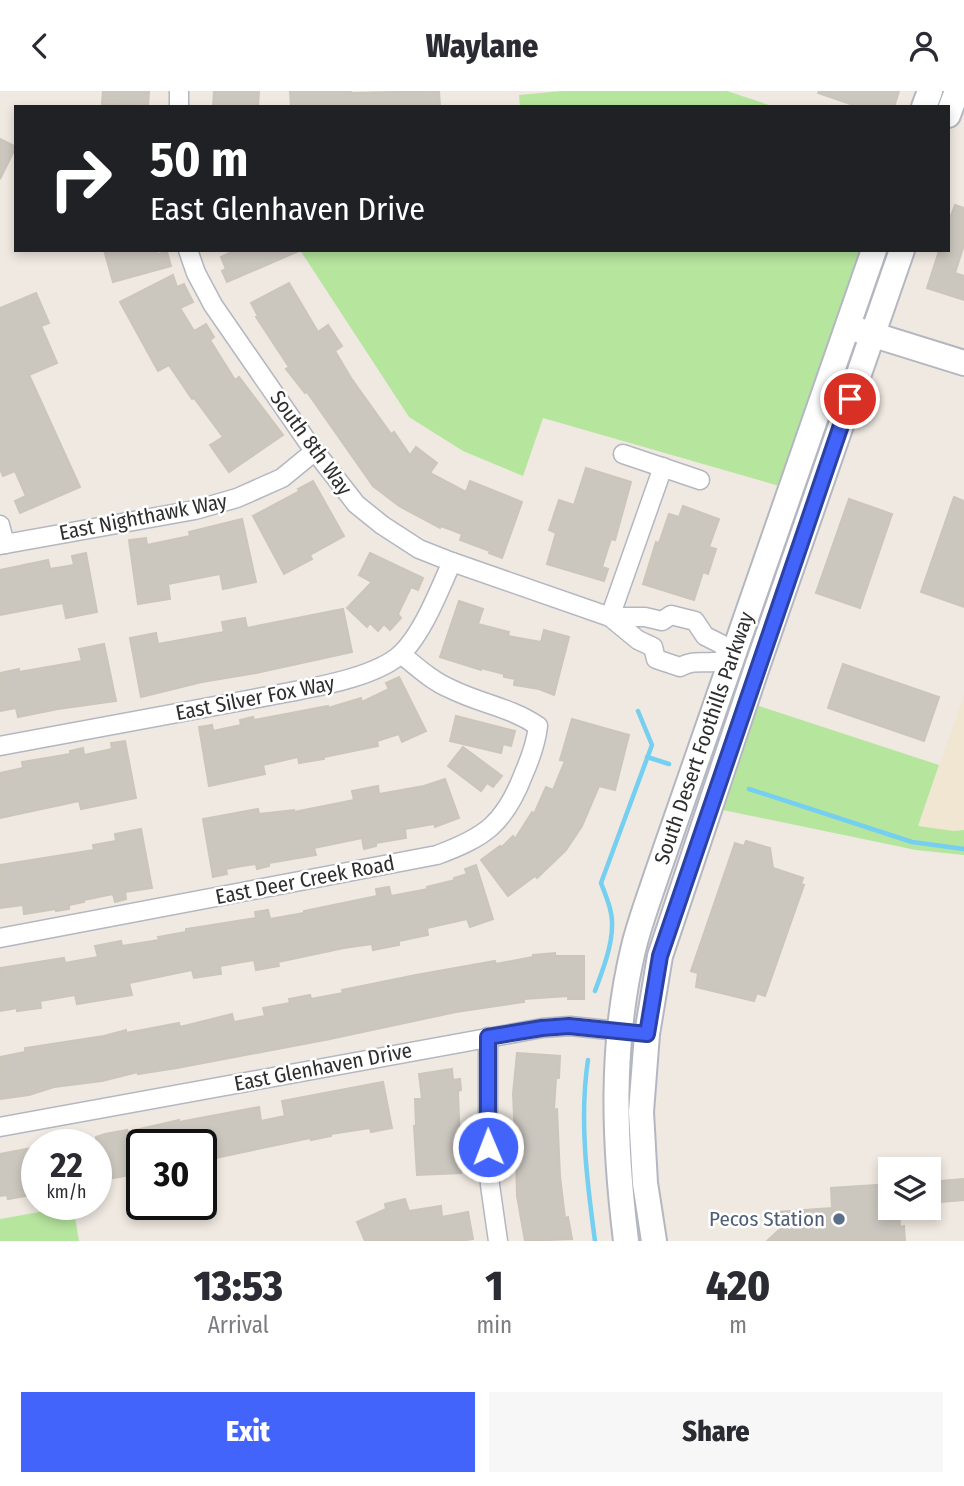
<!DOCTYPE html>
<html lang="en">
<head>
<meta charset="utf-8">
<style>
  :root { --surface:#fff; --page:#f7f7f7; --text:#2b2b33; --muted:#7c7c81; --accent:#4264fb }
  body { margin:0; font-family:"Fira Sans Condensed",sans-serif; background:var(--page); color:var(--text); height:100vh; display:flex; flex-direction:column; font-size:26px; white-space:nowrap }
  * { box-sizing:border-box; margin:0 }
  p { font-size:23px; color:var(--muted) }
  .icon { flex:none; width:38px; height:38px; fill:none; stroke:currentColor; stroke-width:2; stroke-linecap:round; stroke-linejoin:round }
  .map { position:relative; height:1150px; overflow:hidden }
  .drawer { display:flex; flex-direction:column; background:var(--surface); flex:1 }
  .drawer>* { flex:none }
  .guide { position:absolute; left:14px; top:14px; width:936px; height:147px; border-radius:0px; box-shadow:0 4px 10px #0003; background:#202124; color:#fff; overflow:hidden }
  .buttons { position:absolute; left:878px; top:1066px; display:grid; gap:14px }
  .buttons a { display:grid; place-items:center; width:63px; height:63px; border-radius:0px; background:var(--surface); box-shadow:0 4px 10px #0003; font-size:35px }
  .speed { position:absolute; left:21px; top:1038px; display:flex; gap:14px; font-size:35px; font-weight:700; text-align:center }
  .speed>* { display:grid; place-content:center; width:91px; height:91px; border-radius:50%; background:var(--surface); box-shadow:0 4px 10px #0003; line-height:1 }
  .speed small { font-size:18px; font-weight:400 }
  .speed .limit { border:4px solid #111; border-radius:10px; background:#fff; color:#111 }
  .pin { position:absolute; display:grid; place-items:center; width:60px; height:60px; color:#fff; margin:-30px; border:4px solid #fff; border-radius:50%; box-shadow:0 2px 7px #0007 }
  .me { position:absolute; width:77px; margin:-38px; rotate:359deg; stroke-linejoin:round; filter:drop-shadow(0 0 5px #0008) }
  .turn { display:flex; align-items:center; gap:24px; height:147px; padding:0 21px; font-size:32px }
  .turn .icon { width:91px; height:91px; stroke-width:2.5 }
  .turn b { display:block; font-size:49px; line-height:60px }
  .eta { display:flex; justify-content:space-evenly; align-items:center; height:119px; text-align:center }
  .eta b { font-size:42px; font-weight:800; line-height:49px }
  .action { display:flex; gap:14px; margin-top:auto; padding:14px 21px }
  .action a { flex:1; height:80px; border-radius:0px; background:var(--accent); color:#fff; font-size:28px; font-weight:800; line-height:80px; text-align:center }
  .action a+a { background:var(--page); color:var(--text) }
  header { display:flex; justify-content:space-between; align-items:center; height:91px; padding:0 21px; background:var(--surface); font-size:32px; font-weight:800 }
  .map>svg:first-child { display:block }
  .education { fill:#f0e6d1 }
  .green { fill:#b6e59e }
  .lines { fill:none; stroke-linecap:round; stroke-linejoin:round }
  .stream { stroke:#75cff0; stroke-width:4.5 }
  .building { fill:#cbc7bf; stroke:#cbc5ba; stroke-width:2 }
  .street-casing { stroke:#b4b7c1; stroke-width:21 }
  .secondary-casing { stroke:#b4b7c1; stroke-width:28 }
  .street { stroke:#fff; stroke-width:18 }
  .secondary { stroke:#fff; stroke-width:24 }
  .route-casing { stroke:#2b41a3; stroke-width:18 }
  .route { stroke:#4264fb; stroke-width:12 }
  .service-dot { fill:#5c6f8a; stroke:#fff; stroke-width:2.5 }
  .labels { text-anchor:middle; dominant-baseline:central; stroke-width:5; stroke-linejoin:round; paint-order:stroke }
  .street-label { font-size:21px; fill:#2e2e2e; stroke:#fff }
  .service-label { font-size:21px; fill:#4e5e75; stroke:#fff; text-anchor:end }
</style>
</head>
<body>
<header><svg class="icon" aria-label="back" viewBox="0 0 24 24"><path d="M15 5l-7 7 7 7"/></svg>Waylane<svg class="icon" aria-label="person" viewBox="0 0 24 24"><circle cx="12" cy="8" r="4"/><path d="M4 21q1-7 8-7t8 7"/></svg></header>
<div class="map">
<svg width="964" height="1150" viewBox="0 0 964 1150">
  <rect width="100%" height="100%" fill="#efe9e1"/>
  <polygon class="education" points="964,604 964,739 954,740 918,736"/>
  <g class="green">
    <polygon points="562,0 727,0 775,16 520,16 519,4"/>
    <polygon points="300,159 861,159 783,396 543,327 523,385 463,360 409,326"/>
    <polygon points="756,614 939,674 918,735 954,740 964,739 964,764 916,759 718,718"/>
    <polygon points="73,1115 79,1150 0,1150 0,1128"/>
  </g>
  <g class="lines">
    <g class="stream">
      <polyline points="647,666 669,673"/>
      <polyline points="749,698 912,751 964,758"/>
      <path d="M595,900C602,881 612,856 612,835C613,821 606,805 601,792L652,654L638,620"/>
      <path d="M588,969C579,1028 587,1091 595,1150"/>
    </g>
  </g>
  <g class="building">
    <polygon points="103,0 149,0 148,15 102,13"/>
    <polygon points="214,0 259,0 258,16 213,16"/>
    <polygon points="290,0 351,0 350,2 439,0 440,16 291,16"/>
    <polygon points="819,0 899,0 894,16 859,16 818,2"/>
    <polygon points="0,48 16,56 0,88"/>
    <polygon points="955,114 964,117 964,154 955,182 964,185 964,209 927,197 939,160 948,163 948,133"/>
    <polygon points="104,159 156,159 157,163 167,161 171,175 113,191"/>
    <polygon points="236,159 301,159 227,191 222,180 226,178 221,166"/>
    <polygon points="173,184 177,196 184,193 193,211 180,217 194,240 206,233 214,246 210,249 235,289 239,286 283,344 229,381 210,354 223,346 194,307 192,308 169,274 158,280 120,211"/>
    <polygon points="289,192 318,241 328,234 342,255 335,260 351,287 391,343 394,341 410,364 416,356 437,372 430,382 466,401 470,390 522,411 502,467 489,462 490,460 460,449 462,443 441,435 440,437 399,415 373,395 307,301 305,302 286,278 289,276 256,226 258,225 251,212"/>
    <polygon points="36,202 49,232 41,235 57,272 29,284 80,396 20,422 15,410 26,405 15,380 3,385 0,378 0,217"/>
    <polygon points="586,377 631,391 615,449 611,448 602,476 608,478 604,490 547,473 556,442 549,439 559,409 574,414"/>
    <polygon points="313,390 344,445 310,464 312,468 284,483 253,425 300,400 298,398"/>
    <polygon points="954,406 964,410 964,516 921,501"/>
    <polygon points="849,408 892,423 860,517 816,502"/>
    <polygon points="683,415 719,428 709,456 716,458 708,483 703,481 694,509 643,493 656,451 659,452 669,423 679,426"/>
    <polygon points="242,428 256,491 223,498 220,483 168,493 170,508 138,513 129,449 146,447 147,454 190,445 189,441"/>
    <polygon points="86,462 97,521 66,527 63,512 0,524 0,479 48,469 50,478 74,474 72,465"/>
    <polygon points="370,462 423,487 418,499 411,496 398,523 401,527 390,539 384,533 378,540 370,532 367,536 347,517 372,491 359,484"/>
    <polygon points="459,510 483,518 478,533 509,541 508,545 541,551 544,539 569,546 554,604 539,598 514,594 515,588 504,586 504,583 481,577 481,579 440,566"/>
    <polygon points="343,518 352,561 256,582 202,591 141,606 130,547 156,542 158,553 224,541 222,531 245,527 247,537"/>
    <polygon points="104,553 116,610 58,618 18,626 16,617 0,620 0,582 19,578 19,581 82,570 79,558"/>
    <polygon points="843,573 939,606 924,650 828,617"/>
    <polygon points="399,586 426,640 402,651 399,643 377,650 378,655 324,666 324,668 299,672 298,666 263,674 265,683 209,695 199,636 212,634 213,640 241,634 240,629 253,626 254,629 328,615 328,617 361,607 362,611 389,598 386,592"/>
    <polygon points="456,625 515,640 511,655 503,653 501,662 450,650"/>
    <polygon points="572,628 629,644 615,699 599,695 582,735 566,759 537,787 535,785 508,805 481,769 500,755 502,756 513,745 515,748 532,721 534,723 546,696 553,699 565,670 560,669"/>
    <polygon points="125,650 136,707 81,718 79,710 0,727 0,682 23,677 22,671 70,663 70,660 83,657 84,664 112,658 111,652"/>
    <polygon points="463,656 502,685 493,696 487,692 481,700 448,675"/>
    <polygon points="445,688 459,727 435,736 434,733 405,738 406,747 376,752 376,755 364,758 362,747 314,757 316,764 269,772 269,775 257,778 256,773 242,775 226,778 227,783 213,786 203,728 258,718 259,723 294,719 294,721 354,709 352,700 378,695 379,703 424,695"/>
    <polygon points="141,738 152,797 125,801 126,808 115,811 113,803 84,809 84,811 69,814 69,818 56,820 56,818 24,823 23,814 0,817 0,774 94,759 93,754 116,750 115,743"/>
    <polygon points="746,750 770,757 773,777 803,787 801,793 804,794 765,905 757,902 754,910 696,896 698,882 691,880 735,752 744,755"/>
    <polygon points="476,774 493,828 470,836 467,828 427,837 428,844 399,850 399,854 373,859 372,853 344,857 278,871 279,875 256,879 254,869 220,875 221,883 194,887 192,879 129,892 132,904 77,913 75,904 40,910 41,917 17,920 17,917 0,920 0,877 64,867 65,872 98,866 95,855 121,850 122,855 159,849 158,846 186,841 186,838 256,827 255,821 268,819 270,828 304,822 304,820 377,805 376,798 389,796 391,805 428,798 427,796 455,789 454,787 467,783 465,778"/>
    <polygon points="555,862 555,865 584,865 584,908 568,908 568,905 524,908 524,911 456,921 330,948 177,977 138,983 138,981 102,990 54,996 29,1004 0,1008 0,966 25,961 25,957 104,945 126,939 126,942 179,932 180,936 232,923 234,931 265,925 263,917 290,912 289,908 310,904 311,908 343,902 342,899 416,884 495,870 496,873 533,866 533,864"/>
    <polygon points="517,962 560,965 559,987 556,987 554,1019 557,1018 560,1085 565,1127 568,1126 572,1148 525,1150 517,1105 516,1068 513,1003"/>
    <polygon points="452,978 453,989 460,988 461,999 458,1000 461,1082 417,1084 414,1035 416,1035 415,1008 422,1008 419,983"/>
    <polygon points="383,991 392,1037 371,1041 370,1037 331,1043 331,1045 311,1049 310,1047 201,1070 201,1054 142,1054 142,1082 96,1090 96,1046 105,1043 127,1039 127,1041 179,1029 179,1031 259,1016 261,1030 285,1025 282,1010"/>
    <polygon points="37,1056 37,1103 8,1108 7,1104 0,1105 0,1063"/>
    <polygon points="964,1088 964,1109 929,1112 929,1091"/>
    <polygon points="891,1093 891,1116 899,1116 900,1136 904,1135 905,1150 767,1150 780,1138 778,1121 832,1117 831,1097"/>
    <polygon points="405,1108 409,1120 441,1115 442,1126 468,1121 473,1148 461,1150 365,1150 357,1131 386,1118 385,1113"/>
  </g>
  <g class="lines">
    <defs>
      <g id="street">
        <polyline points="179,16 179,0"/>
        <path d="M188,159L196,182L213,214L307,350L356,413L382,434L419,458L452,471L610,526H645L662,530L671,524L695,530L705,545L721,553L732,568C726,569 720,571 714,571C701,572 693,569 680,576L656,568L653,556L638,549L610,526"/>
        <polyline points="623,363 700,389"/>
        <polyline points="0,434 5,453"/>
        <polyline points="0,454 195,419 237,407 282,387 315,360"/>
        <polyline points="610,526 663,376"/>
        <path d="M0,655L290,601C321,595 378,585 402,562C424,540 439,499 452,471"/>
        <path d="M0,847L437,764C486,746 505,732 524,682C531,666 536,652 538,635C510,616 481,613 451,598C432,590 417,576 401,563"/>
        <polyline points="488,946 488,1056 490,1094 498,1150"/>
        <polyline points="0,1036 542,937 570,935 647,943"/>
      </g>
      <g id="secondary">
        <polyline points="924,16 930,0"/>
        <polyline points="948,24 957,0"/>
        <polyline points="858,239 964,272"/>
        <path d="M626,1150C614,1051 610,953 634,855C640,831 649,807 657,783L874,159"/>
        <polyline points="654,1150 645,1092 641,1021 647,943 660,865 757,576 902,159"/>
      </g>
    </defs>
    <use href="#street" class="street-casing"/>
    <use href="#secondary" class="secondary-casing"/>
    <use href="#street" class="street"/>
    <use href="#secondary" class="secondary"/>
  </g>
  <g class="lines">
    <defs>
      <polyline id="route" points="488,1056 488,946 542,937 569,935 647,943 660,865 850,308"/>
    </defs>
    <use href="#route" class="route-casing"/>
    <use href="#route" class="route"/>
  </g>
  <circle class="service-dot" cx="839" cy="1128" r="7"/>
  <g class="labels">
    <g class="street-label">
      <text transform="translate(311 352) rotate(54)">South 8th Way</text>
      <text transform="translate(143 426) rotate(-11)">East Nighthawk Way</text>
      <text transform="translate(255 607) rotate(-11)">East Silver Fox Way</text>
      <text transform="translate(704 647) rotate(-71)">South Desert Foothills Parkway</text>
      <text transform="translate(305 789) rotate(-11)">East Deer Creek Road</text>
      <text transform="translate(323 976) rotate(-11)">East Glenhaven Drive</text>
    </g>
    <g class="service-label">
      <text x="825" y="1128">Pecos Station</text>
    </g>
  </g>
</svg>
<div class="buttons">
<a><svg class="icon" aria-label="layers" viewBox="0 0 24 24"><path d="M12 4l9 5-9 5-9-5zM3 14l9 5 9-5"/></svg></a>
</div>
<div class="speed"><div>22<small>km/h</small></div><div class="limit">30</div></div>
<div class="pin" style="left:850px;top:308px;background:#d93025"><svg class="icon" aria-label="arrive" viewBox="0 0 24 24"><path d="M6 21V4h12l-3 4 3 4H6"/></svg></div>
<svg class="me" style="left:488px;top:1056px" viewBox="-20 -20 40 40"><circle r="17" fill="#4264fb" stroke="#fff" stroke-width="3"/><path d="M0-11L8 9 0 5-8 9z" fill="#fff"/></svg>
<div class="guide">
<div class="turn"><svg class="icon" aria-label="right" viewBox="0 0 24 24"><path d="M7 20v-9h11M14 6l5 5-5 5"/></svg><div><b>50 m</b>East Glenhaven Drive</div></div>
</div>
</div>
<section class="drawer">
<div class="eta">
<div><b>13:53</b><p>Arrival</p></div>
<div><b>1</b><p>min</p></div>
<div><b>420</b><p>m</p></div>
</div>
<div class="action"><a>Exit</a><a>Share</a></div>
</section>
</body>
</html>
